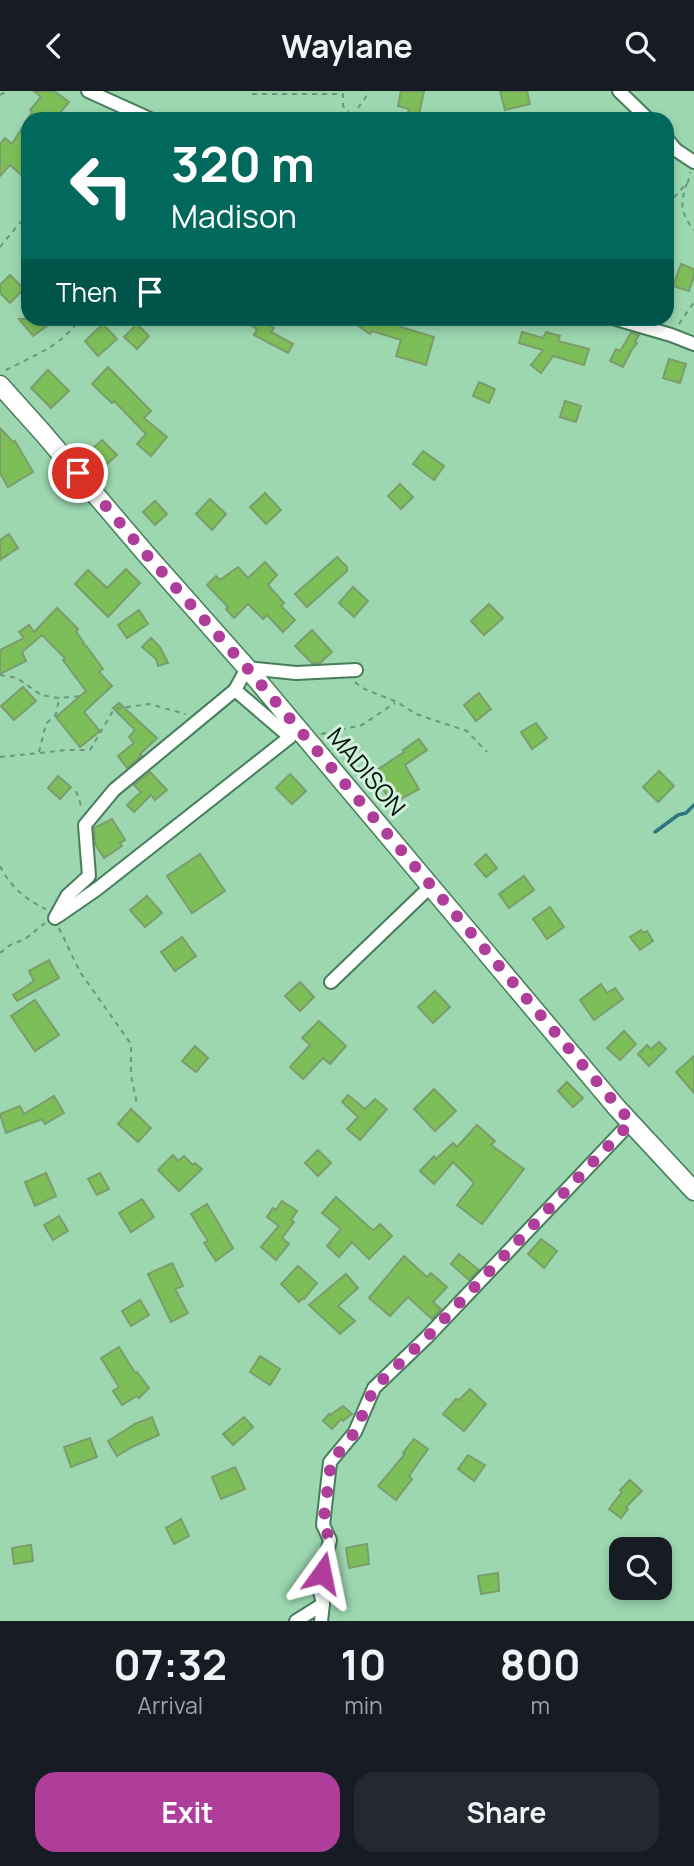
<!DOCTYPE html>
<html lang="en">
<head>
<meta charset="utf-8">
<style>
  :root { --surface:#171b24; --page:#242831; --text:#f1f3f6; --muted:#9ea1a6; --accent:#ae3e9a }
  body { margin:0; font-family:Manrope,sans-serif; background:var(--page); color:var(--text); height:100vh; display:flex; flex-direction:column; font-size:26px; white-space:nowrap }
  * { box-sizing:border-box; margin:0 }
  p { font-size:23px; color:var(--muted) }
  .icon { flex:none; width:38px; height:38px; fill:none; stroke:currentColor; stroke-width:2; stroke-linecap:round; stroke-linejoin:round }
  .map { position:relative; height:1530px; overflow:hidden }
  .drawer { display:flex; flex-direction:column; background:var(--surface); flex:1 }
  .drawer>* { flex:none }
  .hud { position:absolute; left:21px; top:21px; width:653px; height:214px; border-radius:21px; box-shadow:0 4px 10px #0003; background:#00695c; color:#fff; overflow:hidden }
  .controls { position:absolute; left:609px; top:1446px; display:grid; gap:14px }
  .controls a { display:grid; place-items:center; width:63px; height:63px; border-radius:14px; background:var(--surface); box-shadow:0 4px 10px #0003; font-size:35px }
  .pin { position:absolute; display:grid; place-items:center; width:60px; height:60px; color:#fff; margin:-30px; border:4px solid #fff; border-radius:50%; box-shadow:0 2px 7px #0007 }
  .me { position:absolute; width:77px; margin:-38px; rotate:12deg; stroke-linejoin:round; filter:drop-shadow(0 0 5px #0008) }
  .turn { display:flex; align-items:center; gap:24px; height:147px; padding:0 35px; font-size:32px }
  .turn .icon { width:91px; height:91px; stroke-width:2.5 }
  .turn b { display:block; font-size:49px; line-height:60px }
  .then { display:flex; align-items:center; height:66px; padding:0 35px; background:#0003; gap:14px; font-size:26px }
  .eta { display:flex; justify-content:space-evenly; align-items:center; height:119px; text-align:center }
  .eta b { font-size:42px; font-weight:700; line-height:49px }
  .action { display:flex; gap:14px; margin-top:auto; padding:14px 35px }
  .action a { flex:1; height:80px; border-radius:21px; background:var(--accent); color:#fff; font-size:28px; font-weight:700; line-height:80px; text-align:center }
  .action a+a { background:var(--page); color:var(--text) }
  header { display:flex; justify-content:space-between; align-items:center; height:91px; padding:0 35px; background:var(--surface); font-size:32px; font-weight:700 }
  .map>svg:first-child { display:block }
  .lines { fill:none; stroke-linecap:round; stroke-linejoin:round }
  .stream { stroke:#2f747f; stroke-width:3.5 }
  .building { fill:#7ebe59; stroke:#7c9d6b; stroke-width:2 }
  .street-casing { stroke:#467e5b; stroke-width:16 }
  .secondary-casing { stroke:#467e5b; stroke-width:21 }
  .path { stroke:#6a987a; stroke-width:2; stroke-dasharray:5 5; stroke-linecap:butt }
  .street { stroke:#fff; stroke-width:12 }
  .secondary { stroke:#fff; stroke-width:18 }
  .route { stroke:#ae3e9a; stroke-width:12; stroke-dasharray:0 21.6 }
  .labels { text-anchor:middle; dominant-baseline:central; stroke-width:6; stroke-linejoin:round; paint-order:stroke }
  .street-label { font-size:24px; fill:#011508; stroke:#d3f0dc }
</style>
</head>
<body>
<header><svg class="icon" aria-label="back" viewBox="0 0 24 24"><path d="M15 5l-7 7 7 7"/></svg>Waylane<svg class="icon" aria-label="search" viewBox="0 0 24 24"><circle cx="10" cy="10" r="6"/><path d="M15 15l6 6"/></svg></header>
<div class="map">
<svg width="694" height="1530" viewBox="0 0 694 1530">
  <rect width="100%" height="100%" fill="#9cd7b0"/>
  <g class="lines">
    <polyline class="stream" points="655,741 678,724 686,722 694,714"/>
  </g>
  <g class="building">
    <polygon points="34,0 54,0 69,11 55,28 28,28 28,90 10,74 0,85 0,53 5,47 12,53 32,21 30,19 41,6"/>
    <polygon points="401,0 424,0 418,28 406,28 409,18 398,15"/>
    <polygon points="500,0 527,0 530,13 505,19"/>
    <polygon points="681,173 694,178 694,185 689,200 673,195"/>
    <polygon points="10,184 24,198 10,212 0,202 0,194"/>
    <polygon points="19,228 57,228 33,245"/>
    <polygon points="240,228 258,228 274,237 271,241 293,253 288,262 254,244 257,238"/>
    <polygon points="349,228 402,228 401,236 434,246 426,274 396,265 401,249 372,240 370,243"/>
    <polygon points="103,233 117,248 98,265 85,250"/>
    <polygon points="137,233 149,245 137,258 124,246"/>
    <polygon points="522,241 543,247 546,241 560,245 558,250 589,258 584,274 553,265 541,282 531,274 543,259 519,252"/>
    <polygon points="631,242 639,244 635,251 637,252 631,260 623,276 610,270 616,258 620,260"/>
    <polygon points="669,268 686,273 680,292 663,287"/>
    <polygon points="108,276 151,320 144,327 167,346 151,365 137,353 146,343 114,310 112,312 92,293"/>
    <polygon points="48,279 69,300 51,317 31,297"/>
    <polygon points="479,291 495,298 489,312 473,305"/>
    <polygon points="565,310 581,315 576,331 560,326"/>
    <polygon points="0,337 13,351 15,350 33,381 8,396 0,382"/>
    <polygon points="102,349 117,364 107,373 93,357"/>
    <polygon points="423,360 444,375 434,389 413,373"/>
    <polygon points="400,393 413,406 401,418 388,405"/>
    <polygon points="265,402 281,419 266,433 250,416"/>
    <polygon points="210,408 226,423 212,439 196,423"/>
    <polygon points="155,410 167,423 155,434 143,421"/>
    <polygon points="9,443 18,457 0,469 0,449"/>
    <polygon points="337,466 347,476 347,480 307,516 295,503"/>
    <polygon points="265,471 277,484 268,494 284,512 281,515 295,529 283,541 267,524 263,528 248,513 234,527 226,518 228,516 207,494 216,485 220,489 238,476 248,487"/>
    <polygon points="126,478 140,492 108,526 75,493 88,479 107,497"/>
    <polygon points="353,496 368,510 354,526 339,512"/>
    <polygon points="489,513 503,527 484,544 471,530"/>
    <polygon points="57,517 78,538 76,540 84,552 83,553 87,556 103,578 99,581 112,595 84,621 100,640 80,656 56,626 86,600 63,569 65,567 42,544 22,561 26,570 0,583 0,559 24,547 19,541 29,534 34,541"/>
    <polygon points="139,519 148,533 127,547 118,534"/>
    <polygon points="312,539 332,561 320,572 312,572 295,555"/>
    <polygon points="151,547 160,556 168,572 158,575 156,568 142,556"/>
    <polygon points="23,596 36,610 14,629 1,615"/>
    <polygon points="479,602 491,618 476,630 464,614"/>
    <polygon points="119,612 157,647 140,663 142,665 127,677 118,665 134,652 129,646 135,639 113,617"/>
    <polygon points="536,632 547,647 532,658 521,641"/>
    <polygon points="419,648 427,659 405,674 419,698 392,713 383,698 375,703 365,687 404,661 403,659"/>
    <polygon points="659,680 674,695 658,711 643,696"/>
    <polygon points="150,681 167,699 155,709 151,704 134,721 127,714 141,701 134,694"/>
    <polygon points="290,683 306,700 292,713 276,697"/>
    <polygon points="58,685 71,696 60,708 48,697"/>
    <polygon points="112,728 125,749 120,752 122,755 104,767 95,753 94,737"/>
    <polygon points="200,763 225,800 192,822 167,785"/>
    <polygon points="486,763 497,777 486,786 475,773"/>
    <polygon points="524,785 534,799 509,817 499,803"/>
    <polygon points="147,805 162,822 145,836 130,819"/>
    <polygon points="550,816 564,836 547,848 533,828"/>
    <polygon points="641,839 643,842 647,840 653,850 640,859 630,846"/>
    <polygon points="182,846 196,865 175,880 161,861"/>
    <polygon points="49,869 59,887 17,910 13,904 34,890 29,880"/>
    <polygon points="300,891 314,906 300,920 285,905"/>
    <polygon points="601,893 607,902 615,897 623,908 594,929 580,909"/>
    <polygon points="435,900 450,916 433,932 418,916"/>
    <polygon points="35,909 59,944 35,960 11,925"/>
    <polygon points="319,930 346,955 330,973 323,967 303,988 290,976 310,954 302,947"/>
    <polygon points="624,940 636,953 620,969 607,957"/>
    <polygon points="659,951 666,958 649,975 638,963 647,954 651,958"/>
    <polygon points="195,955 208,967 196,981 182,970"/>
    <polygon points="694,965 694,1002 676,981"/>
    <polygon points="567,991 583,1007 573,1016 558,1000"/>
    <polygon points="434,998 456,1020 435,1040 414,1018"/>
    <polygon points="348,1004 365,1018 375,1008 387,1018 360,1049 347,1038 358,1026 342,1011"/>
    <polygon points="54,1005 64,1022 45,1033 42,1028 6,1042 0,1023 20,1015 24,1023"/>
    <polygon points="131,1018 151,1037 138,1051 118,1033"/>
    <polygon points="477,1034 495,1050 491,1054 524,1078 482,1133 457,1114 474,1092 453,1071 434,1093 420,1080 434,1065 436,1068 453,1052 457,1056"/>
    <polygon points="318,1059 331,1072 318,1085 305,1072"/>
    <polygon points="173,1064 178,1070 184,1065 193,1074 195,1072 202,1078 179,1100 158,1079"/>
    <polygon points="46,1082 56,1105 35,1115 25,1091"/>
    <polygon points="100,1082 109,1098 97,1104 88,1088"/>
    <polygon points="336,1106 369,1136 374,1139 380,1133 392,1145 369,1168 352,1151 339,1166 327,1155 341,1138 322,1122"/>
    <polygon points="142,1108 154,1126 131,1141 119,1122"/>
    <polygon points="282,1110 297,1120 291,1129 294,1131 282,1147 289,1153 276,1169 261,1156 279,1135 267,1126 273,1117 276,1119"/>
    <polygon points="207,1113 233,1157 216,1170 204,1152 208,1150 191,1123"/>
    <polygon points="59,1125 68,1140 53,1149 44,1134"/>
    <polygon points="541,1148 557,1160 544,1177 528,1163"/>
    <polygon points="459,1163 479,1179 469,1189 451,1173"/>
    <polygon points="404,1165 427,1186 431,1182 447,1196 433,1211 441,1218 432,1228 408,1206 390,1225 369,1207"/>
    <polygon points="172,1172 183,1195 175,1198 188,1222 171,1231 148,1183"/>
    <polygon points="298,1175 317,1192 304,1208 303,1207 299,1211 281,1193"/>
    <polygon points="346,1183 358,1197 338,1215 355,1230 340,1243 309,1214"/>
    <polygon points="140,1209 149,1224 131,1235 122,1220"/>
    <polygon points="119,1256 135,1282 137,1281 149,1297 139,1307 137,1305 122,1314 113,1300 119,1296 101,1267"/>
    <polygon points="260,1265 280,1278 270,1294 250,1281"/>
    <polygon points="470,1298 486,1313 464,1340 443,1323 456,1308 459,1309"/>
    <polygon points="343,1315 352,1323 343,1330 341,1328 332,1338 323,1330 329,1323 330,1324"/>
    <polygon points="152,1326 159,1344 134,1355 117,1365 108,1350 135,1333"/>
    <polygon points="244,1326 253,1336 233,1354 223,1343"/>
    <polygon points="90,1347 97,1366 71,1376 64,1356"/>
    <polygon points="414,1348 428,1358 409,1385 412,1388 396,1409 378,1395 405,1363 403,1362"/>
    <polygon points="468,1364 485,1374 474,1390 458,1378"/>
    <polygon points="235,1376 245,1398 221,1408 212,1386"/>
    <polygon points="630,1389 642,1400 626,1416 628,1418 621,1427 609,1418 622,1401 620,1399"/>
    <polygon points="181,1428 189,1445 174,1453 166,1437"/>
    <polygon points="367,1453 369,1473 349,1477 346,1457"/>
    <polygon points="31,1454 33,1470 14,1473 12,1457"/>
    <polygon points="498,1482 499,1500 481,1503 478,1485"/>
  </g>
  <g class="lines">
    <defs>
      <g id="street">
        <polyline points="88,0 150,28"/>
        <polyline points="619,0 648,28"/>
        <polyline points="667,48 676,59 694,71"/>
        <polyline points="616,228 671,244 694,253"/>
        <polyline points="58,825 97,798 290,646 235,599"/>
        <polyline points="55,827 67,805 89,785 85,734 114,699 235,599 247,577 296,582 356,579"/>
        <polyline points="331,891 431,795"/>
        <polyline points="296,1530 323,1513"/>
        <polyline points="321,1530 323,1513 319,1496 330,1449 323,1434 330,1371 355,1341 374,1297 427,1246 631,1031"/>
      </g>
      <polyline id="secondary" points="0,294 43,342 146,463 247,577 617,1017 694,1100"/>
    </defs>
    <use href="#street" class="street-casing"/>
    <use href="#secondary" class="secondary-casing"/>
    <g class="path">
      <polyline points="252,3 343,3 343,15 352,25 352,28"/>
      <polyline points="0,4 7,0"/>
      <polyline points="352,25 366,6 365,0"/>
      <path d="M687,92C680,113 680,122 694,139"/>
      <polyline points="667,114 688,91 690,81"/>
      <polyline points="0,156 28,122"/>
      <polyline points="679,233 694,211"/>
      <path d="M6,279C25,269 50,259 66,244C72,238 76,233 82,228"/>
      <polyline points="0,584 17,587 41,604 59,607 82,605"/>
      <polyline points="355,591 362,597 397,611 416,623 467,640 487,661"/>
      <polyline points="321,643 362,634 395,612"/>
      <polyline points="39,661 46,633 56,623 59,608"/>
      <polyline points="0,666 68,659 90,659 114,618 149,613 186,623"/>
      <polyline points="76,700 82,717"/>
      <path d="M0,775C9,794 27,810 46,818"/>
      <polyline points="59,837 80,881 131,953 131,984 137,1013"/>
      <polyline points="0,862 10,854 25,848 45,832"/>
    </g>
    <use href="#street" class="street"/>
    <use href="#secondary" class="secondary"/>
  </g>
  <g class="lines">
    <polyline class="route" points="78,382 146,463 247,577 631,1031 427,1246 374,1297 355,1341 331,1371 323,1434 330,1448 322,1482"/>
  </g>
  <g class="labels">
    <g class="street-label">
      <text transform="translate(367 680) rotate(50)">MADISON</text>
    </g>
  </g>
</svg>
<div class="controls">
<a><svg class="icon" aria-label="search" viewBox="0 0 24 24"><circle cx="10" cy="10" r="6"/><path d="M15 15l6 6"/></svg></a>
</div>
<div class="pin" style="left:78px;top:382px;background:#d93025"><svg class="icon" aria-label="arrive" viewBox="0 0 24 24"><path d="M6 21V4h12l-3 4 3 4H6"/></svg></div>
<svg class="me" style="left:322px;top:1482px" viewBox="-20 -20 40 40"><path d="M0-17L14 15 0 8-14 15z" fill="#ae3e9a" stroke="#fff" stroke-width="4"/></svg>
<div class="hud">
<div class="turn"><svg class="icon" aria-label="left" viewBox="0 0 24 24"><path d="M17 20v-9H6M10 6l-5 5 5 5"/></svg><div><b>320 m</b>Madison</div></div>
<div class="then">Then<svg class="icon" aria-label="arrive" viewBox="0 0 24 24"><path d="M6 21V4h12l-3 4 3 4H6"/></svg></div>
</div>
</div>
<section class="drawer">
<div class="eta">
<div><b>07:32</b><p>Arrival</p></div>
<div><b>10</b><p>min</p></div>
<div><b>800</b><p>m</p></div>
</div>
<div class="action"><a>Exit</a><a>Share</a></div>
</section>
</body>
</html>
